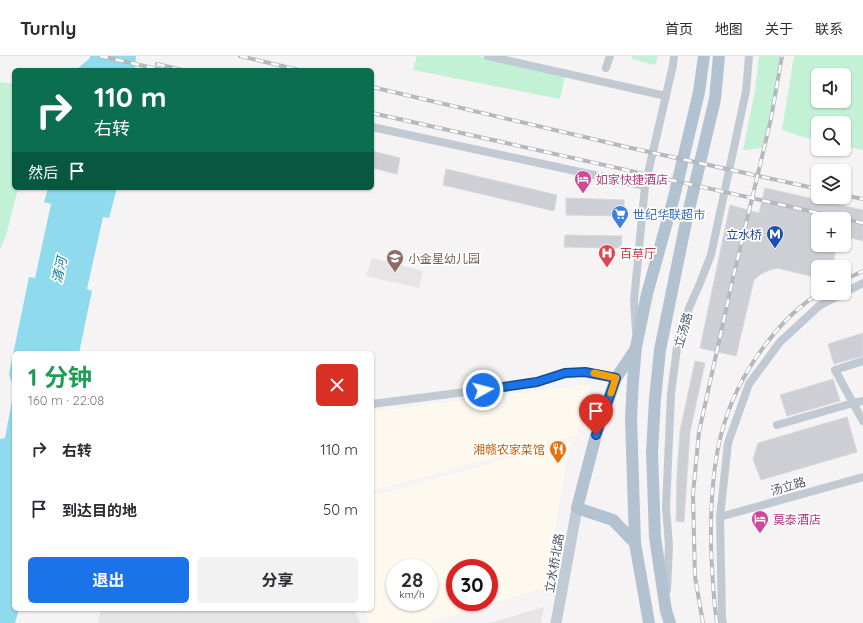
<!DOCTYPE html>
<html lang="zh">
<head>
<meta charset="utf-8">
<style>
  :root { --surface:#fff; --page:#f2f2f3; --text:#2b2b33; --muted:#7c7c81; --line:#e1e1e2; --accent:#1a73e8 }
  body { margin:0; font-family:Quicksand,"Noto Sans SC",sans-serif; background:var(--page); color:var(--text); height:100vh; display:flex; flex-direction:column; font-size:15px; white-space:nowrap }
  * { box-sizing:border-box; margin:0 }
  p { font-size:13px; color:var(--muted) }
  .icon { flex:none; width:22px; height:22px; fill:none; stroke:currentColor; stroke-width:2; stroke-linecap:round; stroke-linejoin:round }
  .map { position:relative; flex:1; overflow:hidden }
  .sheet { position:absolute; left:12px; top:295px; width:362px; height:260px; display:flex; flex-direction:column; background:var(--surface); border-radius:6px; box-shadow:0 1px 3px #0004 }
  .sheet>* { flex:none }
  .banner { position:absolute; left:12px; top:12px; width:362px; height:122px; border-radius:6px; box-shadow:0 1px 3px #0004; background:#0b6e4f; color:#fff; overflow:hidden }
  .tools { position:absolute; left:811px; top:12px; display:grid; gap:8px }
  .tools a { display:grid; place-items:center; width:40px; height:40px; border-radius:6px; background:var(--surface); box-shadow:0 1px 3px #0004; font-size:20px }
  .speed { position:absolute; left:386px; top:503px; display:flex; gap:8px; font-size:20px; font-weight:700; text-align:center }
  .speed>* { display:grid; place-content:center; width:52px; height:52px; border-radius:50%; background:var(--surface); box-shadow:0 1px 3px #0004; line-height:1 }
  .speed small { font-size:10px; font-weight:400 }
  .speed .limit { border:6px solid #d22; background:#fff; color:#111 }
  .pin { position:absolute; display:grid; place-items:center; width:34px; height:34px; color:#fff; margin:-41px -17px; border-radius:50% 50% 50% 0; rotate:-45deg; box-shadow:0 0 4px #0007 }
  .pin .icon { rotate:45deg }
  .me { position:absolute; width:44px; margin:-22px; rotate:83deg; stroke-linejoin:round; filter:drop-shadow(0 0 3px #0008) }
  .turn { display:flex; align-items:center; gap:14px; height:84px; padding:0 16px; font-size:18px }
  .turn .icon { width:52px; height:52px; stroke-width:2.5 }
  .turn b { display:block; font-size:28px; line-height:34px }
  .then { display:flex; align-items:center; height:38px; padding:0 16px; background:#0003; gap:8px; font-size:15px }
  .round { display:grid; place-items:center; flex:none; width:42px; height:42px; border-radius:6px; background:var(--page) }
  .head { display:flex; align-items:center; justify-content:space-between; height:68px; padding:0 16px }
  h1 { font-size:24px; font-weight:700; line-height:30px; color:#1e9e55 }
  .button { display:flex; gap:8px; margin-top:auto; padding:8px 16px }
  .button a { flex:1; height:46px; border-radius:6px; background:var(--accent); color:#fff; font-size:16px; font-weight:700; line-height:46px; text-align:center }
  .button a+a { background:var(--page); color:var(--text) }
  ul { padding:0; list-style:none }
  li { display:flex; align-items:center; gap:12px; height:60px; padding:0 16px }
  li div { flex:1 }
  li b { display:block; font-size:15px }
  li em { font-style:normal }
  header { display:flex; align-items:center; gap:24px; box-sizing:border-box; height:56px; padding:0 20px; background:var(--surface); border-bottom:1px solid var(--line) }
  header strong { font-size:19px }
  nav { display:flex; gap:22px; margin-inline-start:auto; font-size:14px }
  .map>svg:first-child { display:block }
  .commercial { fill:#fdf9ef; fill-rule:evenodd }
  .education { fill:#e6e4e5 }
  .green { fill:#c3f1d5; fill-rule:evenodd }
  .water { fill:#90daee }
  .building { fill:#cdcfd5; stroke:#d7d9de }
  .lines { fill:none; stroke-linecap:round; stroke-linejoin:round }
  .street { stroke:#c1cad2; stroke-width:8 }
  .secondary { stroke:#c1cbd6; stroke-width:11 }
  .primary { stroke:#b3c2d1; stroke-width:12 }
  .rail-casing { stroke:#b5b8bd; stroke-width:4 }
  .rail { stroke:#fff; stroke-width:2.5; stroke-dasharray:8; stroke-linecap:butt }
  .route-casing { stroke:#114b97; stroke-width:10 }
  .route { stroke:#1a73e8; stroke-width:7 }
  .slow { stroke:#f59e0b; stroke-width:7 }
  .labels { text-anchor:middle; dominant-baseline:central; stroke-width:3.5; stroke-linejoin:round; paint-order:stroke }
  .hotel-label { font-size:12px; fill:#b23c85; stroke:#fff; text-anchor:start }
  .shop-label { font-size:12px; fill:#366cbe; stroke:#fff; text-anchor:start }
  .transit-label { font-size:12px; fill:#164399; stroke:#fff; text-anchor:end }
  .health-label { font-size:12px; fill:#be3a42; stroke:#fff; text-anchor:start }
  .education-label { font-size:12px; fill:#785e54; stroke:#fff; text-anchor:start }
  .street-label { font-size:12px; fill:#4a5661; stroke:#fff }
  .food-label { font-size:12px; fill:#c56008; stroke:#fff; text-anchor:end }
  .water-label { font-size:13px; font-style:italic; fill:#0c7c9b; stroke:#fff }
</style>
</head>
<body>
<header>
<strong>Turnly</strong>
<nav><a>首页</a><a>地图</a><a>关于</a><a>联系</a></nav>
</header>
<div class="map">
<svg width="863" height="567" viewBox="0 0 863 567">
  <rect width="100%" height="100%" fill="#f5f3f3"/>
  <g class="commercial">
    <polygon points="591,328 577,379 372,435 372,356"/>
    <path d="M570,386L545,531L429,567H369L364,553H372V440ZM395,512H429V546H395ZM455,512H489V546H455Z"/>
  </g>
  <g class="education">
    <polygon points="372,202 423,215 419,232 366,220"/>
    <polygon points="544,551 541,567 489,567"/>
    <polygon points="101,553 354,553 360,567 98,567"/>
  </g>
  <g class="green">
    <polygon points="417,0 478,0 565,20 560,43 413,14"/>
    <polygon points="632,0 658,0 655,9 632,3"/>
    <polygon points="759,0 782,0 776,37 764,92 743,94 755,34"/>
    <path d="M794,0H863V94L844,90V67H818V85L803,81L782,74ZM818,19H844V45H818Z"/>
    <polygon points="0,26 14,28 14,132 18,132 6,180 0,193"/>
  </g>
  <g class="water">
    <polygon points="90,0 136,0 135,14 76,14 90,2"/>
    <polygon points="48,132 117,132 109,162 103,161 87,233 92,235 79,297 14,297 14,553 19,553 15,567 0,567 0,383 5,382 14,334 9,318 29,221 35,222 51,148 44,146"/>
  </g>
  <g class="building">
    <polygon points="372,95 400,102 397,118 372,112"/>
    <polygon points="446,113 557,139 554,155 443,129"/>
    <polygon points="765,132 863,154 863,185 844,180 844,163 818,163 818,189 837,189 832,211 818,211 818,222 777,212 770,214 761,218 754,224 736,300 700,292 730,149 759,157"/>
    <polygon points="566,142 624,144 624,160 566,159"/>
    <polygon points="565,179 622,180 621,192 564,191"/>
    <polygon points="863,277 863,300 834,308 828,288"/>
    <polygon points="695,305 705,307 690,376 684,466 676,465 677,418 680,375"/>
    <polygon points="833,323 840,345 787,360 780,339"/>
    <polygon points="847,361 857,396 761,424 753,403 758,387"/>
  </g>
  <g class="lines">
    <g class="street">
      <polyline points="488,0 666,40"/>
      <polyline points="606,12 610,0"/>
      <polyline points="372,71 645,130"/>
      <polyline points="636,275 634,245 645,130 673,9 674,0"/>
      <polyline points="863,305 835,314 853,347 863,345"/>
      <polyline points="372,348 512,330 537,326 565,317 585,316 616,322"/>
      <polyline points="777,369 853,347 863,365"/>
      <polyline points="720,461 863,421"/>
      <polyline points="667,534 669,490 666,451 671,338 678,284 689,252 700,227 711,199 746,35 749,0"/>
      <polyline points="723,567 722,562 720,461 728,387 749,328 780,286 819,250 863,227"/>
    </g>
    <polyline class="secondary" points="556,567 577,452"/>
    <g class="primary">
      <polyline points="635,294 616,322 596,379 577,452 613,464 635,487"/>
      <polyline points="649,567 635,487 631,362 633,324 636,291 647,238 674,141 699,36 704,0"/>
      <polyline points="670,567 666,555 655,481 652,396 655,343 660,294 686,166 715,43 719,0"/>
    </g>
    <defs>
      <g id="rail">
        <polyline points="100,0 162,14"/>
        <polyline points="240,0 299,14"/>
        <polyline points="157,8 182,14"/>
        <polyline points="372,31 631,92 818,133"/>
        <polyline points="372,57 863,167"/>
        <polyline points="844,139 863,143"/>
        <polyline points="844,224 863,215"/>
        <polyline points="703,567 695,521 693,438 699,376 733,222 771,63 782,0"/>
        <path d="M717,567C713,541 712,515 711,489C710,410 718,348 769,284C783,266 800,249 820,237"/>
      </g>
    </defs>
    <use href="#rail" class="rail-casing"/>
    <use href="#rail" class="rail"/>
  </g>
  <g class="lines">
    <defs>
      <polyline id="route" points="483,334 537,326 565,317 585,316 616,322 596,379"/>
    </defs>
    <use href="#route" class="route-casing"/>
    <use href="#route" class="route"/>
    <polyline class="slow" points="594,317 616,322 611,337"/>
  </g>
  <defs>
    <symbol id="hotel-pin" viewBox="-11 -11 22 30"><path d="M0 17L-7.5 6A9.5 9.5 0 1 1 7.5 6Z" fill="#d1479c" stroke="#fff"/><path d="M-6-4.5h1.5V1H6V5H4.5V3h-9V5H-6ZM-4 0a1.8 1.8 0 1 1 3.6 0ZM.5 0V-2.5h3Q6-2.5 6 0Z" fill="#fff"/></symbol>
    <symbol id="supermarket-pin" viewBox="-11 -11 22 30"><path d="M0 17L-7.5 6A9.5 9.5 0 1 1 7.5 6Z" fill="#3f7fe0" stroke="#fff"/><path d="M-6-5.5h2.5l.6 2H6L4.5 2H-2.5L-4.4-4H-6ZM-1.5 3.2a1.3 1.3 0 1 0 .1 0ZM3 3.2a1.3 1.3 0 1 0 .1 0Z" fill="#fff"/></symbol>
    <symbol id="metro-pin" viewBox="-11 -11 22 30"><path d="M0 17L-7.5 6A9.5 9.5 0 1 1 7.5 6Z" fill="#1a4fb4" stroke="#fff"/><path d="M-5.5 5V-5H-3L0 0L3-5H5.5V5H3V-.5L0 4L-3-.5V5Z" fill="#fff"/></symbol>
    <symbol id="hospital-pin" viewBox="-11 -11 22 30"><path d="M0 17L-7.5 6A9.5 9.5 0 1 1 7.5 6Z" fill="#e0444e" stroke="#fff"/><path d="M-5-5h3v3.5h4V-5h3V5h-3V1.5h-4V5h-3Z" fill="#fff"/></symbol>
    <symbol id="school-pin" viewBox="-11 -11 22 30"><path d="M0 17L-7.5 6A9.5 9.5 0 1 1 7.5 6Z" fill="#8d6e63" stroke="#fff"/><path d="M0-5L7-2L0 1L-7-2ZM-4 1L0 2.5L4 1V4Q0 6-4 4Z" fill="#fff"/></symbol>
    <symbol id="restaurant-pin" viewBox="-11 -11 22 30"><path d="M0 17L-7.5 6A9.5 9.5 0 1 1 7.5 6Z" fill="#e8710a" stroke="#fff"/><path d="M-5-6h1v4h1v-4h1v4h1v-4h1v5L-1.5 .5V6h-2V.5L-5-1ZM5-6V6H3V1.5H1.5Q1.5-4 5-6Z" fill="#fff"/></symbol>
  </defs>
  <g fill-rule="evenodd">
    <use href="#hotel-pin" x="573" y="113" width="20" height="27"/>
    <use href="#supermarket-pin" x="610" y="148" width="20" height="27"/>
    <use href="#metro-pin" x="765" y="168" width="20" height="27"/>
    <use href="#hospital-pin" x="597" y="187" width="20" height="27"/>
    <use href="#school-pin" x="385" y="192" width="20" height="27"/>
    <use href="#restaurant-pin" x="548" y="383" width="20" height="27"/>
    <use href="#hotel-pin" x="750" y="453" width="20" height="27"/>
  </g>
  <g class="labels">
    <g class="hotel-label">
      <text x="596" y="123">如家快捷酒店</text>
      <text x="773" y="463">莫泰酒店</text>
    </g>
    <g class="shop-label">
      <text x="633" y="158">世纪华联超市</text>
    </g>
    <g class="transit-label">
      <text x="762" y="178">立水桥</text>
    </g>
    <g class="health-label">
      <text x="620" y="197">百草厅</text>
    </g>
    <g class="education-label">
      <text x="408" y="202">小金星幼儿园</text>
    </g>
    <g class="street-label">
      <text transform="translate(683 274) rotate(-74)">立汤路</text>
      <text transform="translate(788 430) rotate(-16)">汤立路</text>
      <text transform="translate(554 507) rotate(-80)">立水桥北路</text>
    </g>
    <g class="food-label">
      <text x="545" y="393">湘赣农家菜馆</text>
    </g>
    <g class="water-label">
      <text transform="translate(59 214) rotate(-77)">清河</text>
    </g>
  </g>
</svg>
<div class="tools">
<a><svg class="icon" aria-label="sound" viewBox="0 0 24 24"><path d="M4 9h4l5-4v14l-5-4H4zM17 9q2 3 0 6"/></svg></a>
<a><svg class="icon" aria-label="search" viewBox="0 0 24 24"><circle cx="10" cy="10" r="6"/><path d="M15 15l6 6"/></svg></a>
<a><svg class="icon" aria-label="layers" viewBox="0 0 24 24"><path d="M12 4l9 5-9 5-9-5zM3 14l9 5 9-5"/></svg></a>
<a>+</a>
<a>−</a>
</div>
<div class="speed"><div>28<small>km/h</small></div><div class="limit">30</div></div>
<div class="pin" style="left:596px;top:379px;background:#d93025"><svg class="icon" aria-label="arrive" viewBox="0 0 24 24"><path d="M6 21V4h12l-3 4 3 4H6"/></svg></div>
<svg class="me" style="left:483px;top:334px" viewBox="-20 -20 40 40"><circle r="17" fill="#1a73e8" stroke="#fff" stroke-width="3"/><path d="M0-11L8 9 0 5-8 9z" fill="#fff"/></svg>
<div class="banner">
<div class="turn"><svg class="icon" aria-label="right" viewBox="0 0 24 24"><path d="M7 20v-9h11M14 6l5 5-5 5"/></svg><div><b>110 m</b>右转</div></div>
<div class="then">然后<svg class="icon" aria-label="arrive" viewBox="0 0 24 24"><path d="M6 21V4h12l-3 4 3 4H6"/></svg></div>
</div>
<section class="sheet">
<div class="head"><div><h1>1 分钟</h1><p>160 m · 22:08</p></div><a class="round" style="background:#d93025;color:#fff"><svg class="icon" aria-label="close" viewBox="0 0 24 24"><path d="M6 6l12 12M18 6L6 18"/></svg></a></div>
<ul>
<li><svg class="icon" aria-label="right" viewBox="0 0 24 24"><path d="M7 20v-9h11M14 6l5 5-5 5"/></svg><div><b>右转</b></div><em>110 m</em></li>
<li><svg class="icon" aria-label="arrive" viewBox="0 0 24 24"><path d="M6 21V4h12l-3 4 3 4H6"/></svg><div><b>到达目的地</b></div><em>50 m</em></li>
</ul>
<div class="button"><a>退出</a><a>分享</a></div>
</section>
</div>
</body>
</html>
